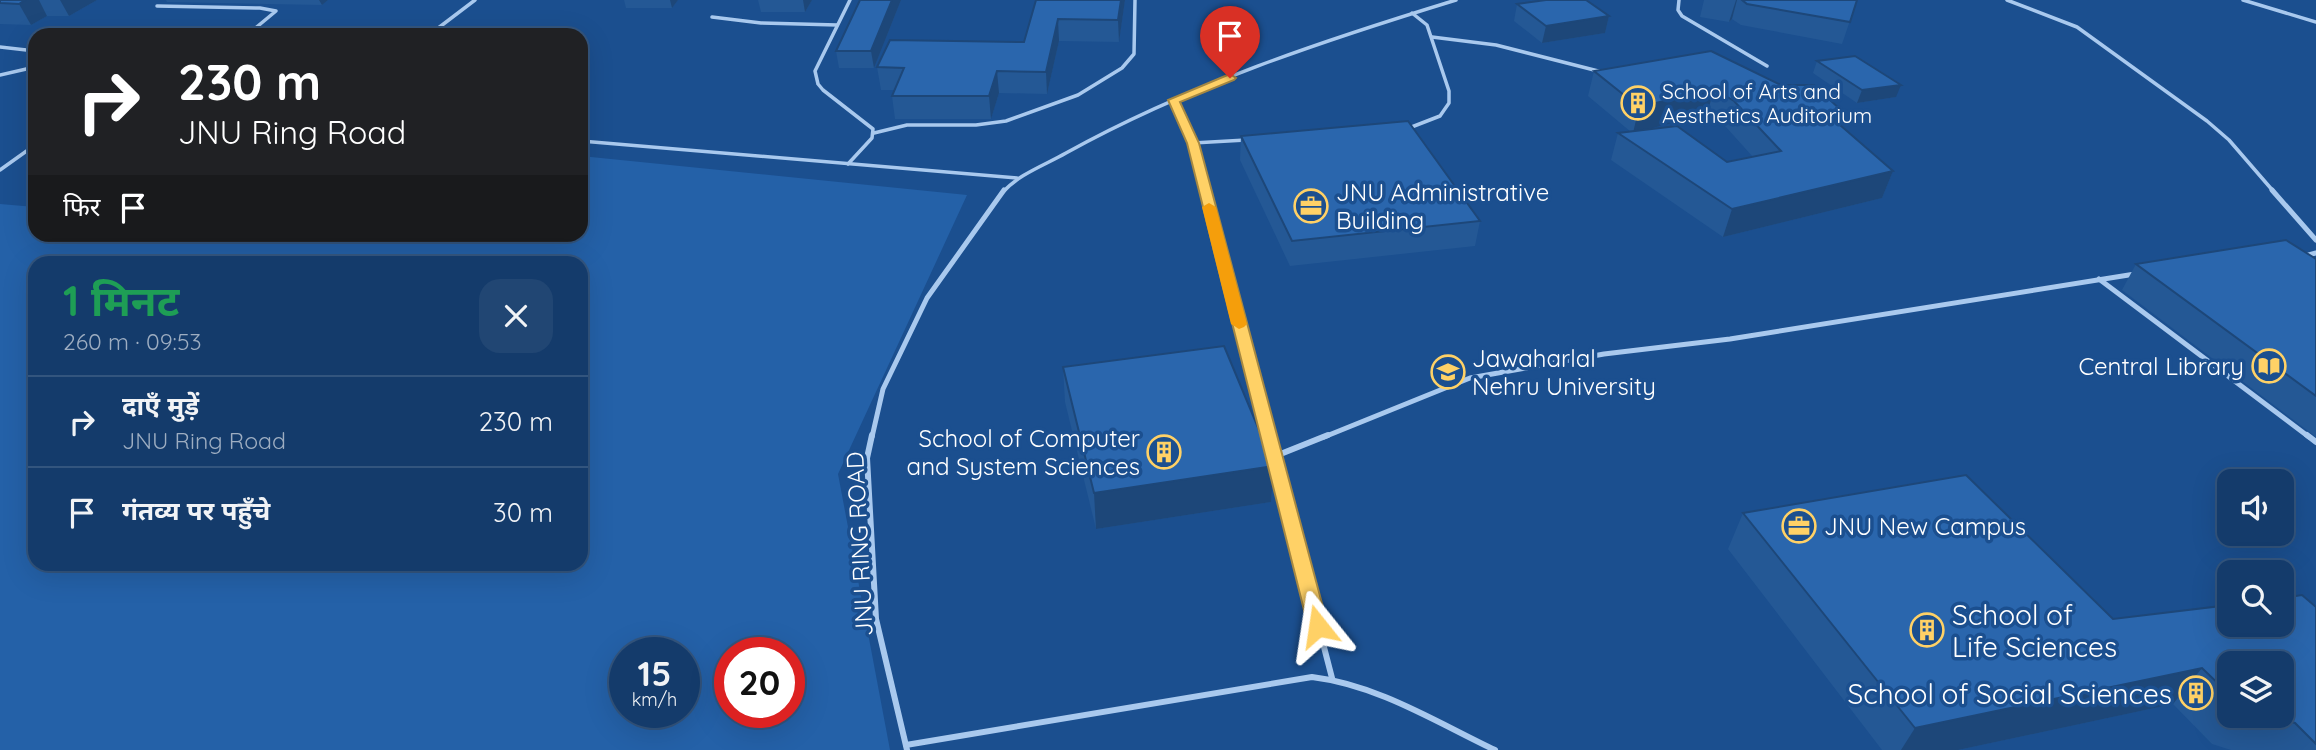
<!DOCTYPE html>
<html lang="hi">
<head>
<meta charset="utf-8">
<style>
  :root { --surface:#143b6b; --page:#214673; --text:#f1f3f6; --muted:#9dadc1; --line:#33557e }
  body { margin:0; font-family:Quicksand,"Noto Sans Devanagari",sans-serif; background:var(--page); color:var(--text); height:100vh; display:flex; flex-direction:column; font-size:26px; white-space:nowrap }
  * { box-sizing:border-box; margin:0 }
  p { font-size:23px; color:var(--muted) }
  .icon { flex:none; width:38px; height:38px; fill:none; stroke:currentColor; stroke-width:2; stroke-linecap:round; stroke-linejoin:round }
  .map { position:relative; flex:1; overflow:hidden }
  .drawer { position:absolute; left:28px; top:256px; width:560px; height:315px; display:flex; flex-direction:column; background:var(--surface); border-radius:21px; box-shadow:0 7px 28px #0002,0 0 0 2px var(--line) }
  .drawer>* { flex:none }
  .hud { position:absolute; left:28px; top:28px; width:560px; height:214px; border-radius:21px; box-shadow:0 7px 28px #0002,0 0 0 2px var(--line); background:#202124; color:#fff; overflow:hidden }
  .tools { position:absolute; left:2217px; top:469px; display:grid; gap:14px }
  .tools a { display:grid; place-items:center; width:77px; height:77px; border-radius:14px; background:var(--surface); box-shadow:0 7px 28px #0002,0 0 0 2px var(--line); font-size:35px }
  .speed { position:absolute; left:609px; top:637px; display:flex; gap:14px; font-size:35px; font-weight:700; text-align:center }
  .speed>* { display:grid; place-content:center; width:91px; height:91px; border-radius:50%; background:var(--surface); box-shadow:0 7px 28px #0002,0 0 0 2px var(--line); line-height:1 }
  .speed small { font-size:18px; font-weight:400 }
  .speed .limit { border:10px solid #d22; background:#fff; color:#111 }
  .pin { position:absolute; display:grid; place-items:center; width:60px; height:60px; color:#fff; margin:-72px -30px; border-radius:50% 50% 50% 0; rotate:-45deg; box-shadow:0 0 7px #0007 }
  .pin .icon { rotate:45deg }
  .me { position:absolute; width:77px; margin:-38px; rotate:345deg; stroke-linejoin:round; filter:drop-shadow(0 0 5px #0008) }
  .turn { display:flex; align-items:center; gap:24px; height:147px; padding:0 35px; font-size:32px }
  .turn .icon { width:91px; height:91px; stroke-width:2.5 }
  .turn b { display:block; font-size:49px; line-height:60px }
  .then { display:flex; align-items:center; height:66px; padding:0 35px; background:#0003; gap:14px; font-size:26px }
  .round { display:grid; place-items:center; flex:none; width:74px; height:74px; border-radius:21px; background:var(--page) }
  .head { display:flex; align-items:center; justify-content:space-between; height:119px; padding:0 35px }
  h1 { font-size:42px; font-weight:700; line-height:52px; color:#1e9e55 }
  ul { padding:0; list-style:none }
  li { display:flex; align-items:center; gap:21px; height:91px; padding:0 35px; border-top:2px solid var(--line) }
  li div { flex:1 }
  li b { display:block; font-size:26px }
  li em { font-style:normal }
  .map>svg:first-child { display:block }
  .green { fill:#2461a8; fill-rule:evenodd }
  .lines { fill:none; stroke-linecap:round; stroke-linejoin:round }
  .lane-far2 { stroke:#a9c9ee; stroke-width:3.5 }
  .lane-far1 { stroke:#a9c9ee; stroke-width:5 }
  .lane { stroke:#a9c9ee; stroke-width:6 }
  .wall { fill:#245895; fill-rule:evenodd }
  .shaded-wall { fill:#1d4779 }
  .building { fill:#2a66ad; stroke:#1d4779; stroke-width:2 }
  .route { fill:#ffd166; stroke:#a68842; stroke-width:2 }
  .slow { fill:#f59e0b }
  .labels { text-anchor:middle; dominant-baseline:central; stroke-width:7; stroke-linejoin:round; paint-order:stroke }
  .far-poi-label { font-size:21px; fill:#fff; stroke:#1b4f8f; text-anchor:start }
  .poi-label { font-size:24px; fill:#fff; stroke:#1b4f8f; text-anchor:start }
  .street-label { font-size:24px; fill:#fff; stroke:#1b4f8f }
  .near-poi-label { font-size:28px; fill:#fff; stroke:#1b4f8f; text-anchor:start }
</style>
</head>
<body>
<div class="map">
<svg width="2316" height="750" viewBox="0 0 2316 750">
  <rect width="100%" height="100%" fill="#1b4f8f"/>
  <path class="green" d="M581,156L967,195L838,474L890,750H0V204L35,207V234H279L342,242L353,234H581ZM35,262H581V564H35ZM625,653H684V712H625ZM730,653H789V712H730Z"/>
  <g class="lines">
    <g class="lane-far2">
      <polyline points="1679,0 1678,10 1682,16 1767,66"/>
      <polyline points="2007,0 2077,27 2207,121 2229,140 2274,192"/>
      <polyline points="2243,0 2316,22"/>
      <polyline points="157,6 260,8 276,11 247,35"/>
      <polyline points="712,17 761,23 837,25"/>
      <polyline points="429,35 475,0"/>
      <polyline points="1432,37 1496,45 1602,72"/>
      <polyline points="0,47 35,51"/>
      <polyline points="0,75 35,67"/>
      <polyline points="1174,100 1193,143 1206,192"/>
      <polyline points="1409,128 1440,116 1449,103 1449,91 1427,25 1412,13"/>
      <polyline points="874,133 907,125 976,125 1006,121 1078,95 1122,68 1134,54 1135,0"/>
      <polyline points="581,141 1017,178"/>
      <polyline points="1193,143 1246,140"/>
      <polyline points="848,164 872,138 873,129 823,90 818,84 815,71 850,0"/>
      <polyline points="0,170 35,145"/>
      <path d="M1003,192C1019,174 1045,165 1066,153C1189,85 1322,41 1456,0"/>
    </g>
    <g class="lane-far1">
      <polyline points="1205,190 1269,437"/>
      <polyline points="2272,190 2316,240"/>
      <polyline points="2305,256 2316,253"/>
      <polyline points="2099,279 2309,437"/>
      <polyline points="872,437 883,389 927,298 1004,190"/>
      <polyline points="1324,437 1470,378 1604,354 1730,339 2135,274"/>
    </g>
    <g class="lane">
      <polyline points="872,435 867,458 876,619 907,750"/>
      <polyline points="1269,435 1332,678"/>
      <polyline points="2307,435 2316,442"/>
      <polyline points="1273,457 1328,435"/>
      <path d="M906,745L1312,677C1378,685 1436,722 1495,750"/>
    </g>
  </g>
  <g class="wall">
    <polygon points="0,0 97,0 69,16 47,16 31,25 0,24"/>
    <polygon points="166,0 328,0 322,5 167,2"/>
    <polygon points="624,0 678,0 672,8 626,8"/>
    <polygon points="758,0 812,0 805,12 761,12"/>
    <polygon points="860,0 901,0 874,68 839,68 836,51"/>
    <polygon points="1036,0 1125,0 1119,42 1059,41 1047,94 999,93 991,119 895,119 892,96 895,90 881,90 877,67 1024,42"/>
    <polygon points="1704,0 1857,0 1842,44 1741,25 1732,19 1729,22 1700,17"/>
    <polygon points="1517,4 1609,16 1605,33 1542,43 1514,21"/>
    <polygon points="1817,61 1896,97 1857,103 1813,73"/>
    <path d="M1594,71L1781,85L1843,112L1839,124L1893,171L1882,198L1723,237L1611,160L1618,133L1631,132L1588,96ZM1707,114L1726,127L1753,157L1727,162L1642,130Z"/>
    <polygon points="1241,136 1480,221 1475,246 1290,266 1240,160"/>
    <polygon points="2316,259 2316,437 2122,290 2136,264"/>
    <polygon points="1063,367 1274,466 1271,502 1096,529 1065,402"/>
    <path d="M1743,513L2113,619L2316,607V750H2231L2212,744L2173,704L1958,750H1882L1728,549ZM2230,663L2282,716H2230Z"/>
  </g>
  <g class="shaded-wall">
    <polygon points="25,0 39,0 47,16 31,25 19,4"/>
    <polygon points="60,0 97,0 69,16"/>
    <polygon points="319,0 328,0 322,5"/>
    <polygon points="670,0 678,0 672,8"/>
    <polygon points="803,0 812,0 805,12"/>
    <polygon points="892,0 901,0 874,68 871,51"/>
    <polygon points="1121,0 1125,0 1119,42 1118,20"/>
    <polygon points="1736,0 1737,0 1732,19 1729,22"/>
    <polygon points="1609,16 1605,33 1542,43 1546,26"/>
    <polygon points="1058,19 1059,41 1047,94 1046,72"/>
    <polygon points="997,71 999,93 991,119 989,96"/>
    <polygon points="1901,85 1896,97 1857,103 1862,90"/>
    <polygon points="1714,89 1707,114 1633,133 1639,107"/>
    <polygon points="1893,171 1882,198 1723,237 1732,209"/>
    <polygon points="1274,466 1271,502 1096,529 1094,493"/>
    <polygon points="2202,668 2173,704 1958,750 1901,750 1915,728"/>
  </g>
  <g class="building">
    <polygon points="0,0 25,0 19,4 0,3"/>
    <polygon points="860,0 892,0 871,51 836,51"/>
    <polygon points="1036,0 1121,0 1118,20 1058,19 1046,72 997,71 989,96 892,96 904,68 877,67 890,40 1024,42"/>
    <polygon points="1546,0 1586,0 1609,16 1546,26 1517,4"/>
    <polygon points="1742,0 1857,0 1850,22 1747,4"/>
    <polygon points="1711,51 1781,85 1814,85 1843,112 1825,112 1893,171 1732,209 1618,133 1677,126 1727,162 1781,151 1734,101 1714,89 1639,107 1594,71"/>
    <polygon points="1855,56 1901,85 1862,90 1817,61"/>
    <polygon points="1408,121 1480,221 1292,241 1241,136"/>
    <polygon points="2286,240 2316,259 2316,396 2136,264"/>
    <polygon points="1224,346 1274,466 1094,493 1063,367"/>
    <polygon points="1966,475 2113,619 2230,605 2230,625 2282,625 2282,598 2302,595 2316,607 2316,744 2295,723 2269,716 2282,716 2282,663 2230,663 2230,695 2202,668 1915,728 1743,513"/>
  </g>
  <polygon class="route" points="1230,74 1236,78 1234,80 1180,102 1199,143 1328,626 1325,631 1318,633 1311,631 1308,626 1187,143 1168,100"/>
  <polygon class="slow" points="1209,203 1216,207 1247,324 1244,327 1239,329 1231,324 1202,207"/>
  <defs>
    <symbol id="building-ring" viewBox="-11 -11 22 22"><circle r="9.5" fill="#1b4f8f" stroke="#ffd166" stroke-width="1.5"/><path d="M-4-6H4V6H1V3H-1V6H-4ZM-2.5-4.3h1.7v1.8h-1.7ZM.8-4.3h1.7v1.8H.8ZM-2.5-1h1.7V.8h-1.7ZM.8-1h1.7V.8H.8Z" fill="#ffd166"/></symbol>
    <symbol id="office-ring" viewBox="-11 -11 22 22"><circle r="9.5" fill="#1b4f8f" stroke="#ffd166" stroke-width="1.5"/><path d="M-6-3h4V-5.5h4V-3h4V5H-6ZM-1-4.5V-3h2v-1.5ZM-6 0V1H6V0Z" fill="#ffd166"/></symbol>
    <symbol id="library-ring" viewBox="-11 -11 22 22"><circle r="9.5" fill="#1b4f8f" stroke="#ffd166" stroke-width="1.5"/><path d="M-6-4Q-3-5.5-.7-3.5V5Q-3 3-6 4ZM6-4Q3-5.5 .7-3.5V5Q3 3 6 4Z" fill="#ffd166"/></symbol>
    <symbol id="university-ring" viewBox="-11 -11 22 22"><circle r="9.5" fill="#1b4f8f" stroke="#ffd166" stroke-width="1.5"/><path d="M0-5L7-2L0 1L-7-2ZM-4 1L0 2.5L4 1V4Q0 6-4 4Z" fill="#ffd166"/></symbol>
  </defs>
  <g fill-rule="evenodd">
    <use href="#building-ring" x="1619" y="84" width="38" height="38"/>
    <use href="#office-ring" x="1292" y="187" width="38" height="38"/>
    <use href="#library-ring" x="2250" y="347" width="38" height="38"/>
    <use href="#university-ring" x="1429" y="353" width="38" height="38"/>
    <use href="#building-ring" x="1145" y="433" width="38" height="38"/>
    <use href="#office-ring" x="1780" y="507" width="38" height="38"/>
    <use href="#building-ring" x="1908" y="611" width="38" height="38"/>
    <use href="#building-ring" x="2177" y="674" width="38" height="38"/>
  </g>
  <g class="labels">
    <g class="far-poi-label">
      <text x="1662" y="91">School of Arts and<tspan x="1662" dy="24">Aesthetics Auditorium</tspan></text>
    </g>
    <g class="poi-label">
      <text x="1336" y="192">JNU Administrative<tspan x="1336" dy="28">Building</tspan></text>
      <text x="1472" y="358">Jawaharlal<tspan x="1472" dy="28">Nehru University</tspan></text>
      <text x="2244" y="366" text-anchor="end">Central Library</text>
      <text x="1140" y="438" text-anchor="end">School of Computer<tspan x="1140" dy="28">and System Sciences</tspan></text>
      <text x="1824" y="526">JNU New Campus</text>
    </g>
    <g class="street-label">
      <text transform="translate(859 544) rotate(-93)">JNU RING ROAD</text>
    </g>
    <g class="near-poi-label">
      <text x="1952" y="614">School of<tspan x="1952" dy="32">Life Sciences</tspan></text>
      <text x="2172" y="693" text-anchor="end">School of Social Sciences</text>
    </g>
  </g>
</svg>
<div class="tools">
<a><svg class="icon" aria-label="sound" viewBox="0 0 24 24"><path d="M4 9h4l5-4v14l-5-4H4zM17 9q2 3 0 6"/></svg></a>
<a><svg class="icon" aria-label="search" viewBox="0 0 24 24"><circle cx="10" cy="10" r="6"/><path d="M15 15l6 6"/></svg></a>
<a><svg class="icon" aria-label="layers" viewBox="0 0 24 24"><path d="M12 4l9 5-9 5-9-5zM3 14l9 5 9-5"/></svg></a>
</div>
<div class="speed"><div>15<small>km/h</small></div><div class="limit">20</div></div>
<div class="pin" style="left:1230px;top:78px;background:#d93025"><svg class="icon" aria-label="arrive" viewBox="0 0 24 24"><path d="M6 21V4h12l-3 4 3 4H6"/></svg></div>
<svg class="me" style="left:1318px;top:626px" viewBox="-20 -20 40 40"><path d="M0-17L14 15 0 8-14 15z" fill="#ffd166" stroke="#fff" stroke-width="4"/></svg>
<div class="hud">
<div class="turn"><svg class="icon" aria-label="right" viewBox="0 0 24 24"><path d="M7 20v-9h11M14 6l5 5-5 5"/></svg><div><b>230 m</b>JNU Ring Road</div></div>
<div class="then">फिर<svg class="icon" aria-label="arrive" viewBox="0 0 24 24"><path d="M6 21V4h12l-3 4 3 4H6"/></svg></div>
</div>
<section class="drawer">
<div class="head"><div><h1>1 मिनट</h1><p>260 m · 09:53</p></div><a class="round"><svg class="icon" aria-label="close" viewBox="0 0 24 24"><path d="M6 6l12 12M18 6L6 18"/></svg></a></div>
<ul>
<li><svg class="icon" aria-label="right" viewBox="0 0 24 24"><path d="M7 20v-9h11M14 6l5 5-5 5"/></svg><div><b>दाएँ मुड़ें</b><p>JNU Ring Road</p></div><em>230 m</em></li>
<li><svg class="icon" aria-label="arrive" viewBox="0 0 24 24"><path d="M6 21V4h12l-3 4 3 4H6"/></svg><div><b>गंतव्य पर पहुँचे</b></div><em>30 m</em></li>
</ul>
</section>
</div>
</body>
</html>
